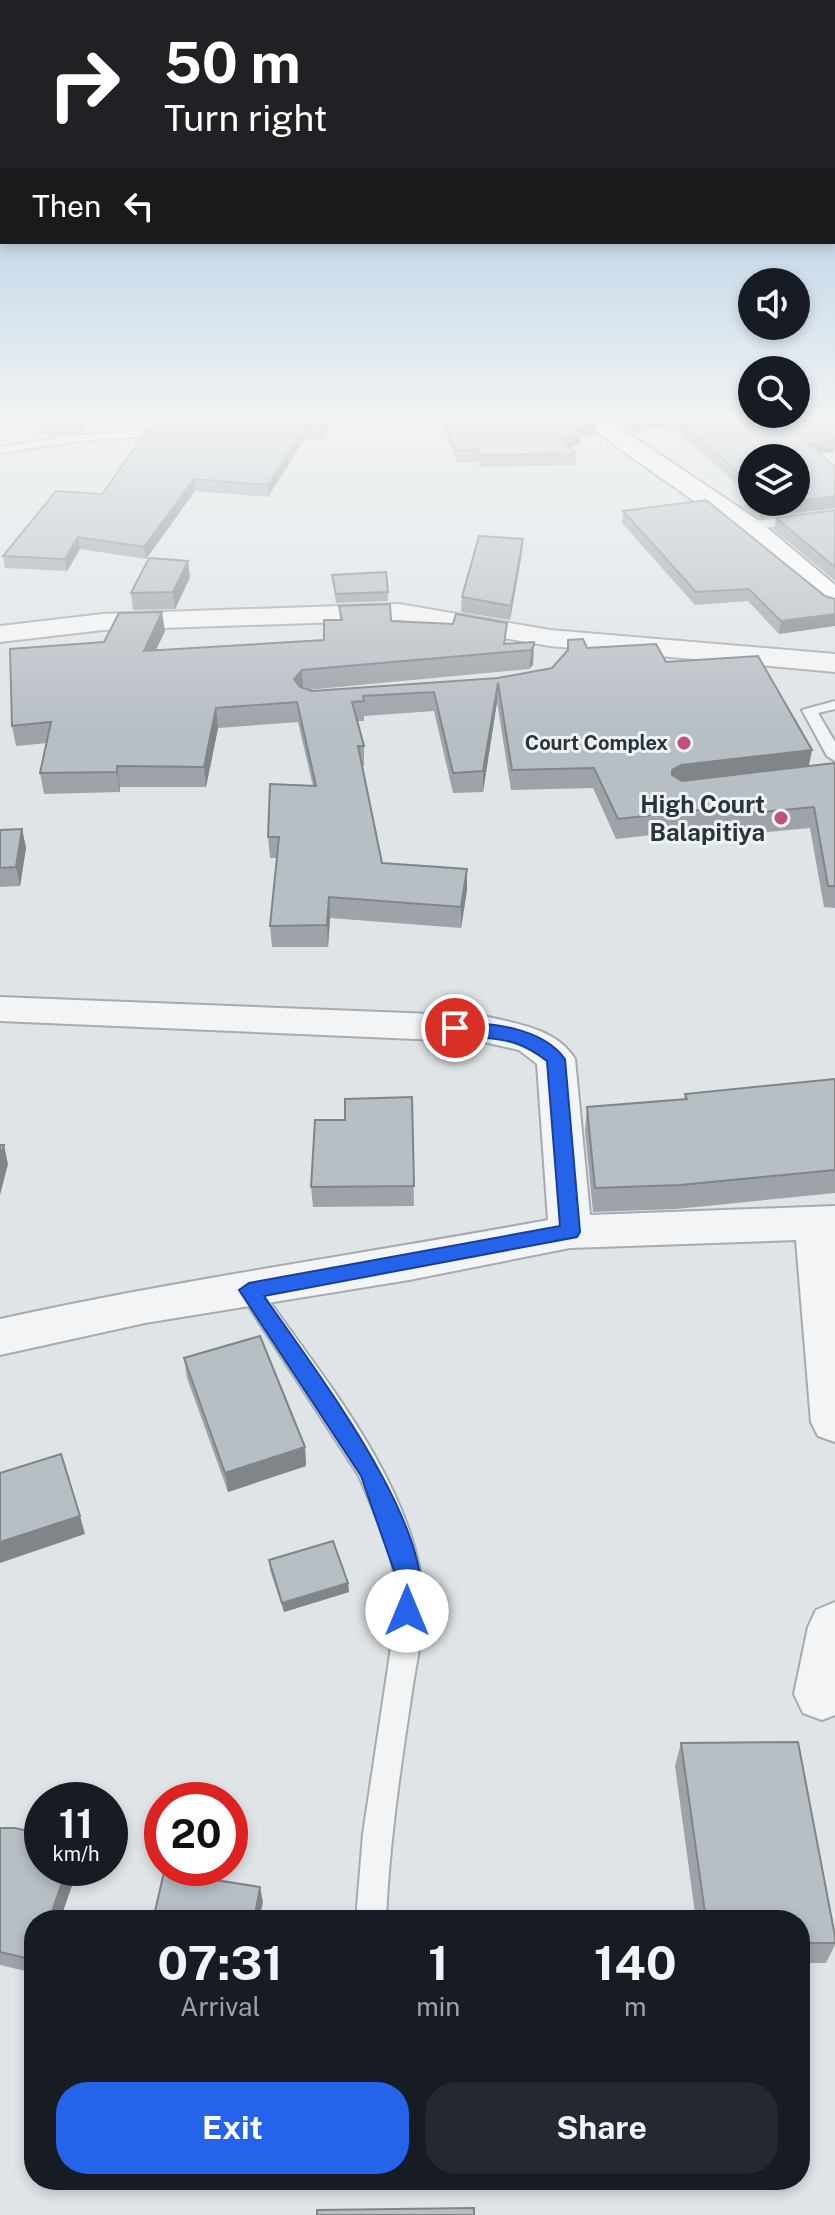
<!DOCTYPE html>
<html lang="en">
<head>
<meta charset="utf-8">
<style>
  :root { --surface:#171b24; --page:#242831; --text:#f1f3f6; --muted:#9ea1a6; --accent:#2563eb }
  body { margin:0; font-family:"Public Sans",sans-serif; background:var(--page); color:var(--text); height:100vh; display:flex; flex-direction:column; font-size:30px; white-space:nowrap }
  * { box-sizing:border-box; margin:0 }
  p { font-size:26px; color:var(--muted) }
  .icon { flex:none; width:44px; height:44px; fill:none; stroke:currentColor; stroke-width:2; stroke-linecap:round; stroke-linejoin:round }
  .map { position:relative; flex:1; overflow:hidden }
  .sheet { position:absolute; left:24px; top:1910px; width:786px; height:280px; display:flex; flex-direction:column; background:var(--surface); border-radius:32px; box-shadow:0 4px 12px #0003 }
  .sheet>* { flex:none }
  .guide { position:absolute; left:0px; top:0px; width:836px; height:244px; box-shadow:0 4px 12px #0003; background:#202124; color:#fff; overflow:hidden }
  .controls { position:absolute; left:738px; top:268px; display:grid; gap:16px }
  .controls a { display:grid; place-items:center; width:72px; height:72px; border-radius:50%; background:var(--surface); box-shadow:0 4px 12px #0003; font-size:40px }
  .speed { position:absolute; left:24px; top:1782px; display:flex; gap:16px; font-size:40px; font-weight:700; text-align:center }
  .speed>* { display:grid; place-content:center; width:104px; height:104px; border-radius:50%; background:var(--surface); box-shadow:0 4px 12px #0003; line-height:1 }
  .speed small { font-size:20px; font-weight:400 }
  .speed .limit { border:12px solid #d22; background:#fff; color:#111 }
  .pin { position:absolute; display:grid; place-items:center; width:68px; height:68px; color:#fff; margin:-34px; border:4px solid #fff; border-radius:50%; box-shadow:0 2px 8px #0007 }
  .me { position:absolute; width:88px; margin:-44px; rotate:0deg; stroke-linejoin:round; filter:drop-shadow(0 0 6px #0008) }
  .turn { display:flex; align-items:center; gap:28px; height:168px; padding:0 32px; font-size:36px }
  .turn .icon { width:104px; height:104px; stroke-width:2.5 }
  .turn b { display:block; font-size:56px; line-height:68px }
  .then { display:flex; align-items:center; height:76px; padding:0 32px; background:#0003; gap:16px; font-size:30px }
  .eta { display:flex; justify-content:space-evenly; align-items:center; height:136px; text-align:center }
  .eta b { font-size:48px; font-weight:700; line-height:56px }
  .primary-button { display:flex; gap:16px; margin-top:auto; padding:16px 32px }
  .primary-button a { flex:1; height:92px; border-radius:32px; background:var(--accent); color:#fff; font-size:32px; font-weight:700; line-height:92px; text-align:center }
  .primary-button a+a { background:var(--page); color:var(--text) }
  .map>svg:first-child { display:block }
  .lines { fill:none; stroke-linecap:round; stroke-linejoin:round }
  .service-casing { stroke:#a5acb1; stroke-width:4 }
  .minor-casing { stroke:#a5acb1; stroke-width:4 }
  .trunk-casing { stroke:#88949d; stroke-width:4 }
  .service { fill:#f2f4f6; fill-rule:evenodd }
  .minor { fill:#f2f4f6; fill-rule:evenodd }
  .trunk { fill:#fff; fill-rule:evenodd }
  .wall { fill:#9da3a9; fill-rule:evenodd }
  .shaded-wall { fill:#808589 }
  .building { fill:#b7bec4; stroke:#808589; stroke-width:2 }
  .route { fill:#2563eb; stroke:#184099; stroke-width:2 }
  .poi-dot { fill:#c24f75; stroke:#eff3f5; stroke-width:3 }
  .labels { text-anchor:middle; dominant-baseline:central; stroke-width:6; stroke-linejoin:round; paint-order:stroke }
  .far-poi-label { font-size:20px; font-weight:bold; fill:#2a343d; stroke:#eff3f5; text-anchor:end }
  .poi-label { font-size:24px; font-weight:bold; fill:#2a343d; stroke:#eff3f5; text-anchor:end }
</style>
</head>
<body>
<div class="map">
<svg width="835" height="2215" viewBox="0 0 835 2215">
  <rect width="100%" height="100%" fill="#dfe4e7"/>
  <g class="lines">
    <defs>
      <g id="service">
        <polygon points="171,429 175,430 175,434 80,441 0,453 0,447 80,435"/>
        <polygon points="835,511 835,519 748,530 742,526 748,522"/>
        <polygon points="835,701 835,709 818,713 835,742 835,761 827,756 802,710"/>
        <path d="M249,1281L257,1284C318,1371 407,1475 422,1583C427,1621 416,1661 411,1698C400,1772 389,1845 386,1920H356L363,1834L395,1621L396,1582L388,1545L359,1476L238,1290L241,1284Z"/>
      </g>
      <g id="minor">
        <polygon points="399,604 550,630 835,654 835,672 550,646 399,620 103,630 0,642 0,626 103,614"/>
        <path d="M0,997L484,1016C517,1024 556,1028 575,1059L590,1215L835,1206V1442L818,1436L811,1422L796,1240L570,1248L409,1280L145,1323L0,1355V1319C181,1279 365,1254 548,1220L537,1064L519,1050L484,1042L0,1021Z"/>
        <polygon points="835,1602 835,1715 822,1720 803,1713 794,1694 808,1627 816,1610"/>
      </g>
      <polygon id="trunk" points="578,419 606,419 758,520 835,585 835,609 825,606 738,532"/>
    </defs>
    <use href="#service" class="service-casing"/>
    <use href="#minor" class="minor-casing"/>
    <use href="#trunk" class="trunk-casing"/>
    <use href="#service" class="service"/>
    <use href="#minor" class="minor"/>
    <use href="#trunk" class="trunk"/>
  </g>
  <g class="wall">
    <polygon points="38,419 85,419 81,435 39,435 37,422"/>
    <polygon points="333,419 323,439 305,438 268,497 195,491 146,559 80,549 67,571 5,568 3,556 222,421"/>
    <polygon points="440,419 589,419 596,435 580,437 580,445 570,447 576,454 575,465 479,467 478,462 457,463"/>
    <path d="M610,419H835L834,452L819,453L835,467V508L760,518L744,507L746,495H749L672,426L630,431ZM752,458L796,502H752Z"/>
    <polygon points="835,510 835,581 774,530 776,518"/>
    <polygon points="623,511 825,596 779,634 748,601 695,605 622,523"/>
    <polygon points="523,539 522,553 510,620 461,612 462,597"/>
    <polygon points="332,575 388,592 388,601 336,603"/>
    <polygon points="190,577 175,609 133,610 131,593"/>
    <polygon points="339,606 391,621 506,644 534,642 533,665 529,669 307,690 312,691 498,678 552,668 587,648 666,662 809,766 835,763 835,908 824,907 810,828 737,835 732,826 616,839 593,788 511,790 497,702 483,792 453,793 434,711 364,716 364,721 357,721 364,746 364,766 362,766 382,863 467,869 467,890 461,928 330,918 328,947 272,947 270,926 277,858 270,858 268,837 313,786 298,722 218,728 206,787 120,787 120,792 44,794 40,773 47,743 16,746 12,726 104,642 165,631 156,650 324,640 340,620"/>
    <polygon points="22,829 26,848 20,886 0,887 0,830"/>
    <polygon points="835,1079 835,1193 676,1209 593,1212 585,1131 587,1107 684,1099 685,1094"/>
    <polygon points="412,1097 414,1206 313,1207 311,1187 345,1120"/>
    <polygon points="184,1358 305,1447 306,1466 228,1492 187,1378"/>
    <polygon points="269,1560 348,1583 349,1592 284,1612 270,1570"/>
    <polygon points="681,1743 835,1936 835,1945 826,1963 800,1963 800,1920 696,1920 675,1766"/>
    <polygon points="0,1828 78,1868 60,1920 34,1920 34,1973 0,1965"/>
  </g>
  <g class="shaded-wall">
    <polygon points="80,419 85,419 81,435 80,422"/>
    <polygon points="158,419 218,419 159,426"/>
    <polygon points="327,419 333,419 323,439 322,428"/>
    <polygon points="640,419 673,419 672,426 630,431 631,420"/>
    <polygon points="596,424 596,435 580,437 580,445 560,448 560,437 572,427"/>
    <polygon points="304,427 305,438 268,497 268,485"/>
    <polygon points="835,440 834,452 806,454 808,443"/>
    <polygon points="194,479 195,491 146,559 144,547"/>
    <polygon points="835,496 835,508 760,518 761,506"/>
    <polygon points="78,537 80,549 67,571 65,559"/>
    <polygon points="523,539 522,553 510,620 511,606"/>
    <polygon points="188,561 190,577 175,609 173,592"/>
    <polygon points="162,612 165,631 146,670 144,651"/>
    <polygon points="835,614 835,626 779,634 781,621"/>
    <polygon points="534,645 533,665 529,669 531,650"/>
    <polygon points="302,670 303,690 294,679"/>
    <polygon points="498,683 497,702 483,792 483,771"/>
    <polygon points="216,708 218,728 206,787 204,767"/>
    <polygon points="812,750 808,770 669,790 672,770 681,765"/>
    <polygon points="117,766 120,787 120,792 117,772"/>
    <polygon points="22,829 26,848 20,886 16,867"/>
    <polygon points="467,869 467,890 461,928 461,907"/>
    <polygon points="329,897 330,918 328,947 327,925"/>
    <polygon points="4,1145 8,1164 0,1195 0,1158"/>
    <polygon points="305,1447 306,1466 228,1492 225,1473"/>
    <polygon points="80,1516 85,1534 0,1563 0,1542"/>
    <polygon points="348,1583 349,1592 284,1612 282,1603"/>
    <polygon points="67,1868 78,1868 60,1920 49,1920"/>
    <polygon points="260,1887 263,1902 259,1920 254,1920"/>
  </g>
  <g class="building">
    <polygon points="38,419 80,419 80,422 37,422"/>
    <polygon points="230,419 327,419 322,428 304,427 268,485 194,479 144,547 78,537 65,559 3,556 56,491 102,494 148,429 222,421"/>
    <polygon points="444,419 589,419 596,424 572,427 580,434 560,437 576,454 479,455 478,450 457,451"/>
    <polygon points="678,419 835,419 835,430 827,431 835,440 808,443 835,467 835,496 796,501 796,458 752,458 752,485"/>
    <polygon points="706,500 825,596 835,599 835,614 781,621 749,589 696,592 623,511"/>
    <polygon points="756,502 790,502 761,506"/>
    <polygon points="835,510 835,567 776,518"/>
    <polygon points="479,536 523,539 511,606 462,597"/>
    <polygon points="149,558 188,561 173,592 131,593"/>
    <polygon points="386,572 388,592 336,594 332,575"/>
    <polygon points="390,604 391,621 453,624 456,614 507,623 504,644 534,642 534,645 531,650 302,670 294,679 300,687 312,691 498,678 552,668 568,650 568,640 583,639 587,648 656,644 666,662 758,656 812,750 681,765 672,770 672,775 682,781 835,763 835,886 828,886 814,807 741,814 735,806 618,819 594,768 512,770 498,683 483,771 453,773 434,692 363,696 364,701 352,702 364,746 358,746 382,863 467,869 461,907 329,897 327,925 270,926 279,837 268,837 270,784 316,786 297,702 216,708 204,767 117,766 117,772 40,773 51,722 12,726 10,649 104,642 119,613 162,612 144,651 324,640 324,620 342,620 339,606"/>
    <polygon points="22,829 16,867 0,868 0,830"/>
    <polygon points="835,1079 835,1170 680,1185 595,1188 587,1107 687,1099 685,1094"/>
    <polygon points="412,1097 414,1186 311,1187 315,1120 345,1120 345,1099"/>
    <polygon points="0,1145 4,1145 0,1158"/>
    <polygon points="260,1336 305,1447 225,1473 184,1358"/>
    <polygon points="61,1454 80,1516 0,1542 0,1473"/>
    <polygon points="333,1541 348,1583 282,1603 269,1560"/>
    <polygon points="798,1742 835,1936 835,1943 800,1943 800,1920 706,1920 681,1743"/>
    <polygon points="0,1828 15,1828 42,1834 42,1868 67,1868 49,1920 34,1920 34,1960 0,1952"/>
    <polygon points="164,1872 260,1887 254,1920 153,1920"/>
    <polygon points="474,2208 474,2215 317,2215 317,2210"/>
  </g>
  <linearGradient id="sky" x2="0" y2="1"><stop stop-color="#8ab5da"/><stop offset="0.57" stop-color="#f1f3f4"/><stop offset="1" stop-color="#f1f3f4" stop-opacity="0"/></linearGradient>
  <rect width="835" height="729" fill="url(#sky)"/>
  <path class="route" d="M455,1022C491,1023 542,1027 565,1059L580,1232L577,1237L264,1296C307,1360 450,1542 416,1619L407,1622L398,1619L395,1611L398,1582L361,1476L239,1290L249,1283L560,1226L547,1061C508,1031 491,1043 448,1032V1024Z"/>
  <g class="poi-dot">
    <circle cx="684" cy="743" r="8"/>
    <circle cx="781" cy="818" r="8"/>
  </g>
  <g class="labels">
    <g class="far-poi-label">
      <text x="668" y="743">Court Complex</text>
    </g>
    <g class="poi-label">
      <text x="765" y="804">High Court<tspan x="765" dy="28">Balapitiya</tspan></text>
    </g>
  </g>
</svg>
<div class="controls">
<a><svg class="icon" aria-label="sound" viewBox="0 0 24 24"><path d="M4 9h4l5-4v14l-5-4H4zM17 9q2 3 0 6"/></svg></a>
<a><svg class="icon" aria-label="search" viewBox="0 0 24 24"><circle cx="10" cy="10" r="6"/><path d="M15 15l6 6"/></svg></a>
<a><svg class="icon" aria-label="layers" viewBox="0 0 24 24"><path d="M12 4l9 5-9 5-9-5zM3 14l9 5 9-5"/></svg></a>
</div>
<div class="speed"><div>11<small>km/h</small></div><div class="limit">20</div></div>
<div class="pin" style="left:455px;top:1028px;background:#d93025"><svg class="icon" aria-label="arrive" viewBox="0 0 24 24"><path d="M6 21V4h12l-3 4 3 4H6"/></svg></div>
<svg class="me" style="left:407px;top:1611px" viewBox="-20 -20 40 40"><circle r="19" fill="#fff"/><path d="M0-13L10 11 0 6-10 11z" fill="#2563eb"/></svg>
<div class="guide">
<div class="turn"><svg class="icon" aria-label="right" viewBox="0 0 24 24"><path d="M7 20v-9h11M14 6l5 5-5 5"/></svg><div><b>50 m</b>Turn right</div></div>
<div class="then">Then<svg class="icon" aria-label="left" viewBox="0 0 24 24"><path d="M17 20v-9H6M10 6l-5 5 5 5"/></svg></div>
</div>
<section class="sheet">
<div class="eta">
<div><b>07:31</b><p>Arrival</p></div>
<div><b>1</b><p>min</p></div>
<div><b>140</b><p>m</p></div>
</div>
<div class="primary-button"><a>Exit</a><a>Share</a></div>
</section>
</div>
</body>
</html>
